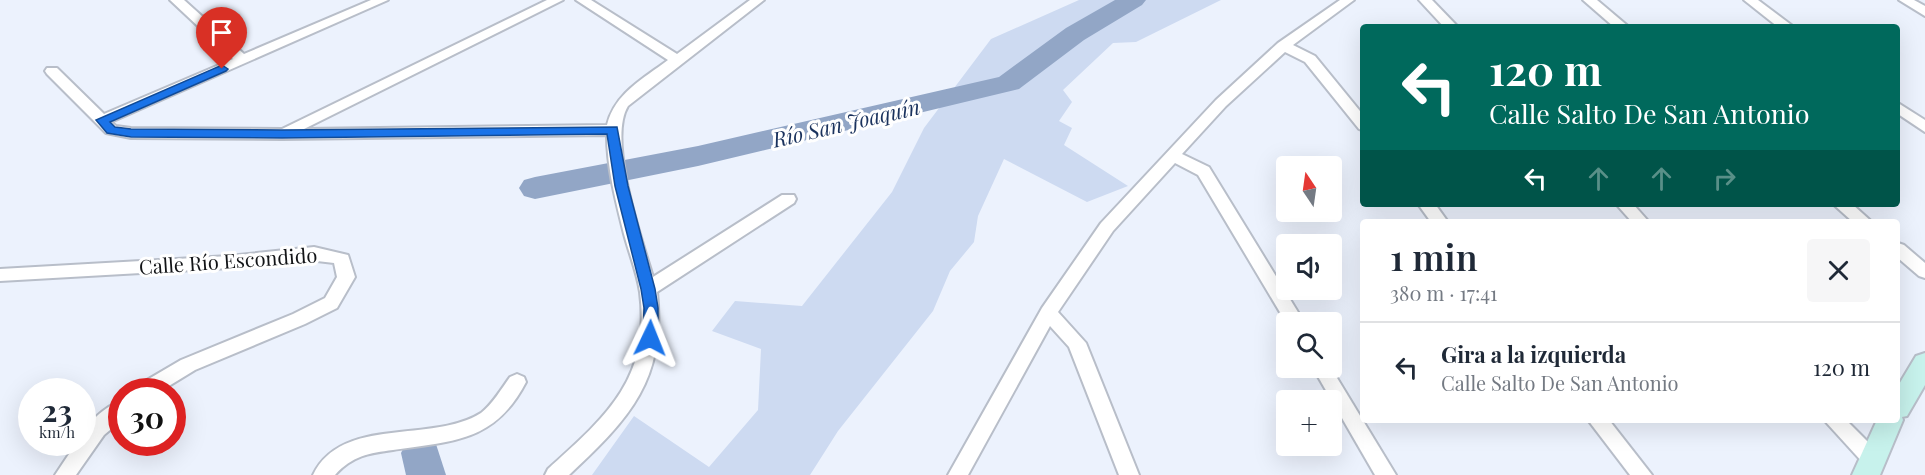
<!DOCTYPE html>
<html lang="es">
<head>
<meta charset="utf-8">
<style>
  :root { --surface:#fff; --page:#f6f6f7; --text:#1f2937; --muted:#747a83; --line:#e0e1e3 }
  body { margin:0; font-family:"Playfair Display",serif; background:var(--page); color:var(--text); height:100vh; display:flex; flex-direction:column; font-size:22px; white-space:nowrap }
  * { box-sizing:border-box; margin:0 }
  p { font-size:20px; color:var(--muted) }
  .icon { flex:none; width:33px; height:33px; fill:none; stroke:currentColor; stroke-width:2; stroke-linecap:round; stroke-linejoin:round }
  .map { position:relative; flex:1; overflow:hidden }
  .drawer { position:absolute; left:1360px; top:219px; width:540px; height:204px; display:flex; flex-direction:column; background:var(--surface); border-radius:6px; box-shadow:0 6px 24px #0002 }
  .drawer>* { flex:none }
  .banner { position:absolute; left:1360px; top:24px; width:540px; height:183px; border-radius:6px; box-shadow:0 6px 24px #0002; background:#00695c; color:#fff; overflow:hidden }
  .needle { width:39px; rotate:347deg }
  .controls { position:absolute; left:1276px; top:156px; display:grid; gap:12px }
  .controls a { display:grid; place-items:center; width:66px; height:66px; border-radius:6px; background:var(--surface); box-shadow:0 6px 24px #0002; font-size:30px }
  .speed { position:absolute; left:18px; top:378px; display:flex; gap:12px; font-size:30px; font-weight:700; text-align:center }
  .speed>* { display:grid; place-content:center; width:78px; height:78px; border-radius:50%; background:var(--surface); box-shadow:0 6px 24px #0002; line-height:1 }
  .speed small { font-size:15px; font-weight:400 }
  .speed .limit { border:9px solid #d22; background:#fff; color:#111 }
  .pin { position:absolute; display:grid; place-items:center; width:51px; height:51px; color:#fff; margin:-62px -26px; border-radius:50% 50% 50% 0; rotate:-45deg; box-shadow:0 0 6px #0007 }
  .pin .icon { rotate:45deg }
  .me { position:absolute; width:66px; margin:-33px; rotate:2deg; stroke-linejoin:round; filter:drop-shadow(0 0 4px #0008) }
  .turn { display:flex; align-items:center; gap:21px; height:126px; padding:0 30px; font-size:27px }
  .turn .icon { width:78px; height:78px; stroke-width:2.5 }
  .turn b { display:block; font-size:42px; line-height:51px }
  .lanes { display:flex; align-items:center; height:57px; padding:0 30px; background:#0003; justify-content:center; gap:30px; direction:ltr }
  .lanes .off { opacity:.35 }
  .round { display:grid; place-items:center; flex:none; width:63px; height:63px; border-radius:6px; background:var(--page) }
  .overview { display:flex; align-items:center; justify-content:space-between; height:102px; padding:0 30px }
  h1 { font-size:36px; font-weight:600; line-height:45px }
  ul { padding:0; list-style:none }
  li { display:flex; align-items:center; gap:18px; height:90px; padding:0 30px; border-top:2px solid var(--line) }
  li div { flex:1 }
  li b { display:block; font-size:22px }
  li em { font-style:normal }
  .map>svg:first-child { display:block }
  .green { fill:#cddaf1 }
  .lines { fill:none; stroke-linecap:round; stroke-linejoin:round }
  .river { fill:#92a6c6; fill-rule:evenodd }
  .street-casing { stroke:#b8bec9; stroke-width:4 }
  .secondary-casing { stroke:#b8bec9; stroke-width:4 }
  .street { fill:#fff; fill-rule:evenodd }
  .secondary { fill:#c7f2ec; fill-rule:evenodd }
  .route { fill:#1a73e8; stroke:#114b97; stroke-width:1.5 }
  .labels { text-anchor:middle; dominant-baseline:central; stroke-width:6; stroke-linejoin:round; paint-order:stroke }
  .street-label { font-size:20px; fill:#121417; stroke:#fff }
  .water-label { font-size:21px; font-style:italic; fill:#1a325d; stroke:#fff }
</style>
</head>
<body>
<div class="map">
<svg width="1925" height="475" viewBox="0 0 1925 475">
  <rect width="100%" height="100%" fill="#ecf2fd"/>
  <polygon class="green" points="1079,0 1221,0 1136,42 1113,43 1063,90 1072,102 1059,121 1072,128 1064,145 1128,186 1087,202 1004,159 978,216 974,242 950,271 933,311 838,431 810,475 592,475 634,416 709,467 758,410 761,349 712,331 735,301 802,306 892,192 924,128 991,39"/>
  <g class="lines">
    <g class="river">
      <polygon points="1115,0 1146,0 1142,5 1084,40 1019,89 698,166 535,199 524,196 519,188 524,180 535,177 698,146 999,77 1066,28"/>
      <polygon points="421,436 435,441 446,475 406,475 401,453 407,441"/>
    </g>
    <defs>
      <g id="street">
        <path d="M170,0H184L244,54L371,0H388L111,122L116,126L131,128L282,129L547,0H563L304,129L607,125C615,93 643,79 668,60L576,0H591L677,54L750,0H764L628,106C607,140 642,240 653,277L782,195H794L796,199L794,203L657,292C666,380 630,418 569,475H545L548,469C607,416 651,378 640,292C637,272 629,253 624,234C616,202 607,168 607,135L282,139L131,138L106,133L47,74L45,71L47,68H57L104,114L233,59Z"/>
        <polygon points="1340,0 1354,0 1293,45 1315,56 1364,116 1364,131 1359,129 1305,62 1285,52 1226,106 1182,154 1209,167 1304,322 1287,324 1198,175 1175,163 1113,231 1058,312 1086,343 1139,475 1119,475 1069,347 1050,326 968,475 948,475 1042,308 1101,223 1216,100 1278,43"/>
        <polygon points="1419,0 1432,0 1458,27 1444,27"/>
        <polygon points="1583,0 1597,0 1629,27 1614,27"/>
        <polygon points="1744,0 1758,0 1794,27 1778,27"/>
        <polygon points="1899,0 1914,0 1925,6 1925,16"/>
        <polygon points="1898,103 1925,120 1925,132 1898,114"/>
        <polygon points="1418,204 1435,204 1448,222 1431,222"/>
        <polygon points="1616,204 1633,204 1649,222 1632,222"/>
        <polygon points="1833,204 1852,204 1872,222 1853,222"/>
        <polygon points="1898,243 1904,245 1925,263 1925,278 1919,276 1898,258"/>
        <polygon points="314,247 348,255 355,277 337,308 305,324 195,370 159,392 133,392 135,387 181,360 293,314 325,298 337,277 334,263 300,259 229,268 0,281 0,269 229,256"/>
        <polygon points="1313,368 1331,368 1396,475 1375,475"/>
        <path d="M517,374L524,377L526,382C495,442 453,441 393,450C369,453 352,456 335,475H313C342,415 432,444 481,413C492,405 502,388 510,377Z"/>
        <path d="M122,400V420L104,435L76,475H55L77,442H82C82,425 106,406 122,400Z"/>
        <polygon points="1588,420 1609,420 1652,475 1630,475"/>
        <polygon points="1824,420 1846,420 1879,453 1882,459 1879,465 1872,468 1865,465"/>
      </g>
      <polygon id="secondary" points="1925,353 1925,385 1907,416 1902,417 1903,420 1880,475 1852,475 1877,420 1898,420 1898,386 1916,356"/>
    </defs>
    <use href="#street" class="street-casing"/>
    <use href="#secondary" class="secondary-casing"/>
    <use href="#street" class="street"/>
    <use href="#secondary" class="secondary"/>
  </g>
  <polygon class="route" points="222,65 228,69 226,71 110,122 115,127 131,129 282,130 617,127 628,186 655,289 658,308 658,338 655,342 645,342 643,338 644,308 641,289 615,186 607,134 282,138 131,137 107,133 96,120"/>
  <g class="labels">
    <g class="street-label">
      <text transform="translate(228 260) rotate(-4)">Calle Río Escondido</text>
    </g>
    <g class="water-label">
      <text transform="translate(846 122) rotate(-13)">Río San Joaquín</text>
    </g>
  </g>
</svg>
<div class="controls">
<a><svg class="needle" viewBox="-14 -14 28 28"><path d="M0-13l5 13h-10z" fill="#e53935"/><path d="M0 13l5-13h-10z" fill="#747a83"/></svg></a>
<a><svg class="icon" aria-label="sound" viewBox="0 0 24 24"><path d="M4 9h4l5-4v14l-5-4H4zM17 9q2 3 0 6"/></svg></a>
<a><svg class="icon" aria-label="search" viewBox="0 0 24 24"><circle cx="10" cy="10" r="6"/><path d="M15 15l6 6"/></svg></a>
<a>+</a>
</div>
<div class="speed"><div>23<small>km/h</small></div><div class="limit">30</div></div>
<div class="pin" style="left:222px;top:69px;background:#d93025"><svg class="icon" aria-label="arrive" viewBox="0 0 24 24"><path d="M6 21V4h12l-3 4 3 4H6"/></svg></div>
<svg class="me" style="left:650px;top:338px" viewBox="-20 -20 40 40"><path d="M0-17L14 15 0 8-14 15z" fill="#1a73e8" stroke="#fff" stroke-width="4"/></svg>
<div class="banner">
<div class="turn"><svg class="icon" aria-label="left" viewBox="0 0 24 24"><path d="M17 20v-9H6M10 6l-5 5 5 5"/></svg><div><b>120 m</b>Calle Salto De San Antonio</div></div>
<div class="lanes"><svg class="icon" aria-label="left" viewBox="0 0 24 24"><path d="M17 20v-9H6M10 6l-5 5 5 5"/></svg><svg class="icon off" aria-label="ahead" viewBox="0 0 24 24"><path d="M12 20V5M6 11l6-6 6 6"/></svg><svg class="icon off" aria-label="ahead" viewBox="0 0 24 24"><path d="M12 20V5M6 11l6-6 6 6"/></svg><svg class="icon off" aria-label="right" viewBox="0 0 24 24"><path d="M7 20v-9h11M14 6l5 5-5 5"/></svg></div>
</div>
<section class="drawer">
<div class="overview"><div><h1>1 min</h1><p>380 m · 17:41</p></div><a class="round"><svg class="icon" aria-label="close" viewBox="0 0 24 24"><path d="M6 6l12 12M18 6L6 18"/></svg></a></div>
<ul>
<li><svg class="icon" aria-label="left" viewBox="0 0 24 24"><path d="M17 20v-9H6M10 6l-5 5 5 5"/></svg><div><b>Gira a la izquierda</b><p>Calle Salto De San Antonio</p></div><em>120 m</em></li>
</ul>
</section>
</div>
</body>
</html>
